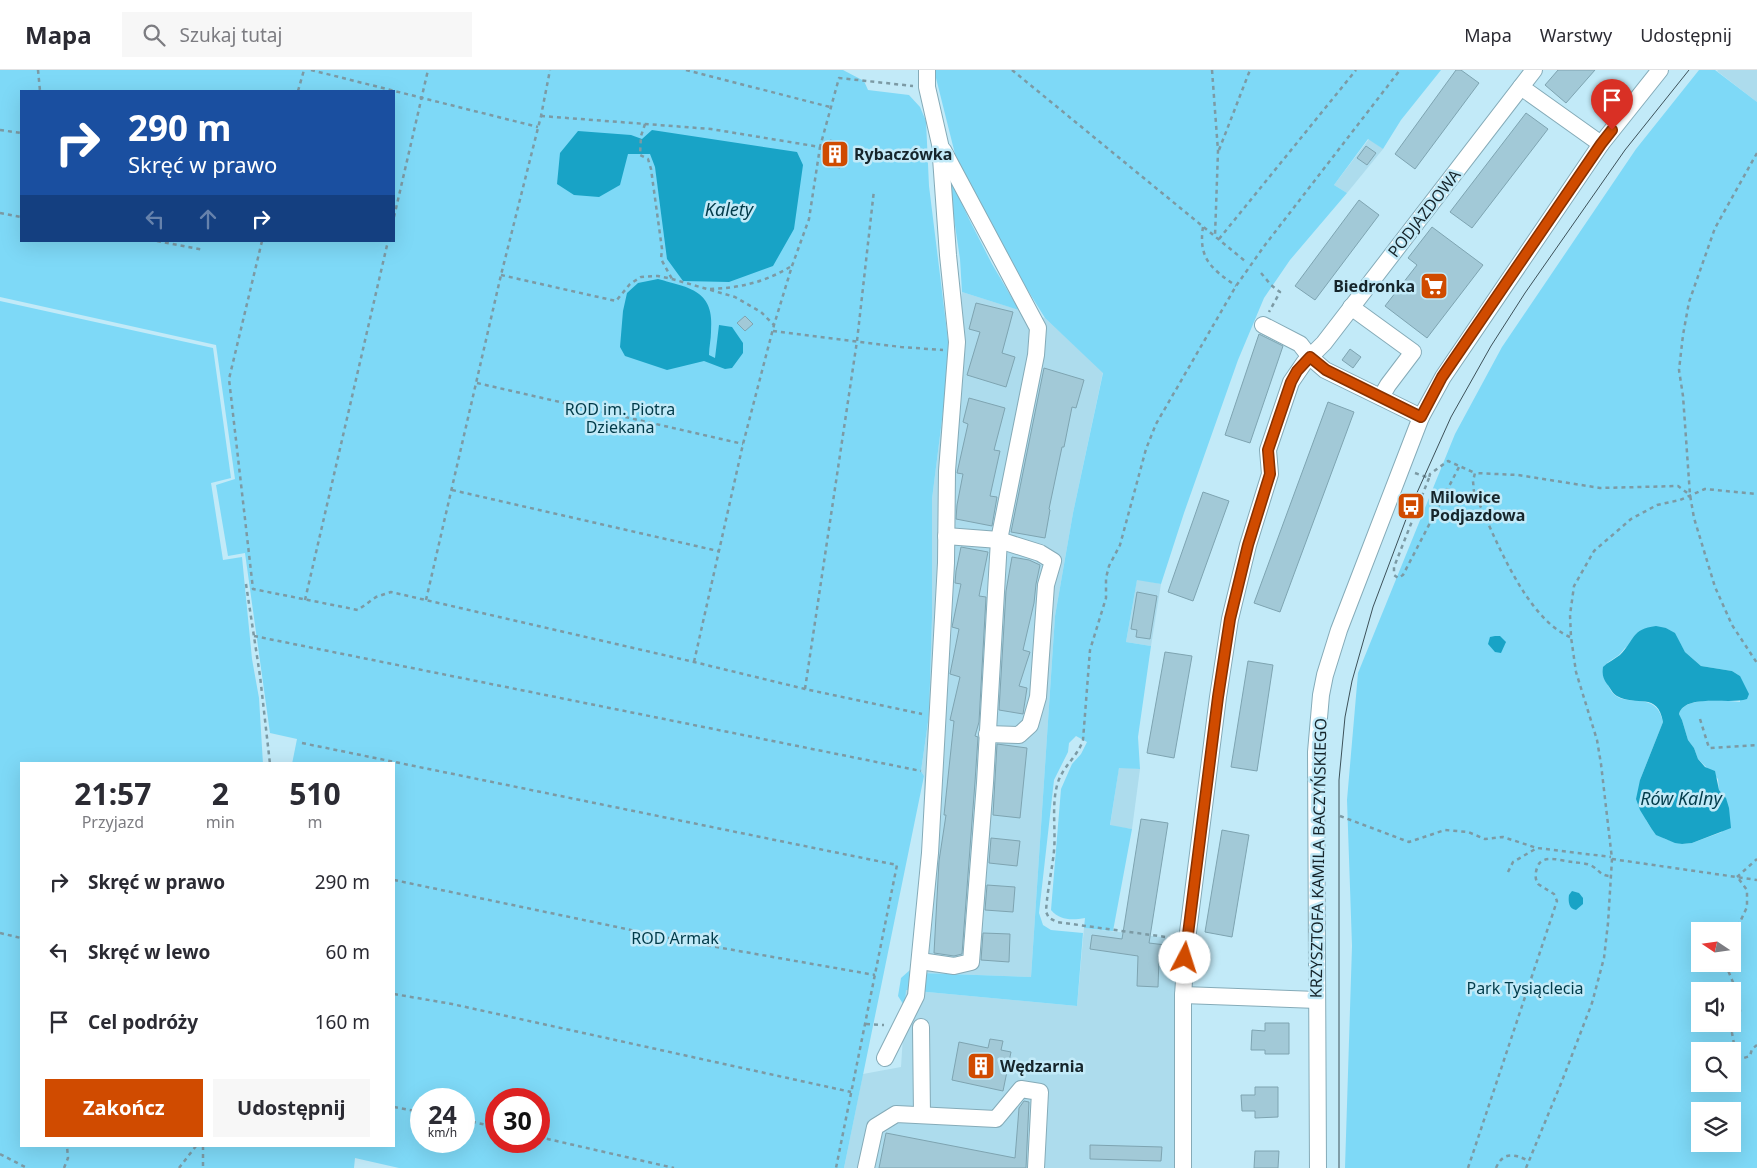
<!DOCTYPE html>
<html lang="pl">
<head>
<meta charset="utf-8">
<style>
  :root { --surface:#fff; --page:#f7f7f7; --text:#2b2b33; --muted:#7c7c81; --line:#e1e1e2; --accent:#d04b00 }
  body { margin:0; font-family:"Noto Sans",sans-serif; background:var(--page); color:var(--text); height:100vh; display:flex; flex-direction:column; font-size:19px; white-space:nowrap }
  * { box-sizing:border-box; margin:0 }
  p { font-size:16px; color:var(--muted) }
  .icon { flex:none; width:28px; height:28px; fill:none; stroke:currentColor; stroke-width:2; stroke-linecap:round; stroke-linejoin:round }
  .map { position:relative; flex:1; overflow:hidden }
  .drawer { position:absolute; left:20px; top:692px; width:375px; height:385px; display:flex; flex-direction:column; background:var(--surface); border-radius:0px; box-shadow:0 5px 20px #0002 }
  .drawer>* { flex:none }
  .top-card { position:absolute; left:20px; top:20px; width:375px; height:152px; border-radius:0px; box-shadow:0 5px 20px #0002; background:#1a4fa0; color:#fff; overflow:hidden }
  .needle { width:32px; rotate:283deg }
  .tools { position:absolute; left:1691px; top:852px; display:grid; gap:10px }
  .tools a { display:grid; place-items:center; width:50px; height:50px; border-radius:0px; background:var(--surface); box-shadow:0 5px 20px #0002; font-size:25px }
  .speed { position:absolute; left:410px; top:1018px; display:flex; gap:10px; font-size:25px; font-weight:700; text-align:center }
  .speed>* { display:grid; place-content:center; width:65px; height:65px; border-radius:50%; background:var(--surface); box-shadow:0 5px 20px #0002; line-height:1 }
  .speed small { font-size:12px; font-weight:400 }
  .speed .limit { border:8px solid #d22; background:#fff; color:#111 }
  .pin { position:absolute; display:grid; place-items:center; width:42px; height:42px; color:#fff; margin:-51px -21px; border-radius:50% 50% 50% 0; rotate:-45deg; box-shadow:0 0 5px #0007 }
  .pin .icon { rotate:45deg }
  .me { position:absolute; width:55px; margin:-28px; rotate:5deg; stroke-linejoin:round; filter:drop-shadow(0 0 4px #0008) }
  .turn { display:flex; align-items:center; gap:18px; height:105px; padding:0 25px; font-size:22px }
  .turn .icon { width:65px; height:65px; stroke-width:2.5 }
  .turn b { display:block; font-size:35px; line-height:42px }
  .lanes { display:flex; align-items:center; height:48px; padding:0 25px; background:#0003; justify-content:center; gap:25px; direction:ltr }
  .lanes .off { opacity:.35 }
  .eta { display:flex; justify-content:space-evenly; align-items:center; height:85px; text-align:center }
  .eta b { font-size:30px; font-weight:700; line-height:35px }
  .button { display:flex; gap:10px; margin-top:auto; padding:10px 25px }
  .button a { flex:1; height:58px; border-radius:0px; background:var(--accent); color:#fff; font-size:20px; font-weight:700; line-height:58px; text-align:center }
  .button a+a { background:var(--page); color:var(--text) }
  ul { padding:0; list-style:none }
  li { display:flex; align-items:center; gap:15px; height:70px; padding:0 25px }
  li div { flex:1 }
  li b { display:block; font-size:19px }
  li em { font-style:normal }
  header { display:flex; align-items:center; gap:30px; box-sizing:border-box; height:70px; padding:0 25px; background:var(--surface); border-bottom:1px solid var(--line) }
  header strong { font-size:24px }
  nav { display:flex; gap:28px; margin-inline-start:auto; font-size:18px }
  .search { width:350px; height:45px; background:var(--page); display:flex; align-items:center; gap:12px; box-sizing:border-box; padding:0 18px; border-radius:0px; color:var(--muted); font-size:19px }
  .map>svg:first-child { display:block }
  .built { fill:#addced }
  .green { fill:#7ed9f7; fill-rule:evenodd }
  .water { fill:#18a3c6 }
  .building { fill:#a2c9d7; stroke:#7ea4b1 }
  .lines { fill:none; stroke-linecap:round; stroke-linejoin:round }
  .minor-casing { stroke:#85abb8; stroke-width:18 }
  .path { stroke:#7c9aa4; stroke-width:2.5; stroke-dasharray:4 4; stroke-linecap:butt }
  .minor { stroke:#fff; stroke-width:16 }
  .tram { stroke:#3c5159; stroke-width:1 }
  .route-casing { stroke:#873100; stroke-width:12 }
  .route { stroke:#d04b00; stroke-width:9 }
  .labels { text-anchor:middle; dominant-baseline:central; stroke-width:5; stroke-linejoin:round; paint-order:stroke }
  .poi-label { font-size:16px; font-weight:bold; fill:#16252b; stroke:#c2eaf8; text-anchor:start }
  .street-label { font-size:16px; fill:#16252b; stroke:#c2eaf8 }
  .park-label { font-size:16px; fill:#003a49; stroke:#c2eaf8 }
  .water-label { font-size:18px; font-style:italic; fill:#023b4a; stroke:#c2eaf8 }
</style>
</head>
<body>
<header>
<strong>Mapa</strong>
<div class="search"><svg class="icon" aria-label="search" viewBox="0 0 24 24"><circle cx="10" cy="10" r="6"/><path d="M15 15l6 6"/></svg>Szukaj tutaj</div>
<nav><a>Mapa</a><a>Warstwy</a><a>Udostępnij</a></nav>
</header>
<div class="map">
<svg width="1757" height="1098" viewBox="0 0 1757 1098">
  <rect width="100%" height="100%" fill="#c2eaf8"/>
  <g class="built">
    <polygon points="1718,0 1757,0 1757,32 1717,1"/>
    <polygon points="1369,69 1383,79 1347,123 1334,115"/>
    <polygon points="962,222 1045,248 1103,302 1073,443 1055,546 1031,907 922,903 924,706 921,701 929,645 932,547 932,429 950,286"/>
    <polygon points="1137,509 1161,514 1151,576 1126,572"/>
    <polygon points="1119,697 1140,699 1132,759 1110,756"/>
    <polygon points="1084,858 1178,869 1176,1098 844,1098 863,1004 901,997 906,920 1077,936"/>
  </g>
  <g class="green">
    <path d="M0,0H843L864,11L868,20L909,25L920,37L926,51L929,116L950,286L932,429V547L929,645L921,701L924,706L844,1098H399L355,1088L354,1098H0V231L213,278L231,408L211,413L223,490L242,487L252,589L259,628L263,694H21V1076H394V694H292L297,669L270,663L245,483L228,486L216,415L235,409L216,275L0,227ZM21,21H394V171H21ZM421,1029H464V1071H421ZM496,1029H539V1071H496Z"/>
    <path d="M934,0H1441L1401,50L1383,79L1368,69L1334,115L1347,123L1290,190L1264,228L1238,290L1184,443L1161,514L1137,510L1126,572L1151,576L1138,667L1140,699L1119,698L1110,755L1132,759L1113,861L1084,858L1085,848C1073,850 1060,851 1051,840L1061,719L1072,694L1081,684L1087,672L1076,666L1069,673L1068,682L1054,710L1039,843L1043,855L1051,860L1083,863L1077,936L906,920L905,937L898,926L901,908L910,900L922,903L1031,907L1055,546L1073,443L1103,303L1045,248L993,164L959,100Z"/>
    <path d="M1699,0H1715L1757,32V1098H1345L1352,876L1347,730L1358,603L1455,364L1502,277L1636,79ZM1666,558L1674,563L1685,582L1701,596L1732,601L1740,606V632C1725,631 1684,626 1679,644L1682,650L1688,670L1694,678L1698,689L1718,709L1719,720L1726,728L1722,762L1692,773L1682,774L1665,769L1651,758L1646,750L1640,710L1663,652C1656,616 1620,643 1609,617C1606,610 1607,600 1607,593L1619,585L1625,578ZM1700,861H1732V894H1700ZM1700,921H1732V954H1700ZM1700,981H1732V1014H1700ZM1700,1041H1732V1074H1700Z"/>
    <polygon points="947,101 969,149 992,194 1019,240 962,222 960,189"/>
  </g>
  <g class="water">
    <polygon points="652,60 797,82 803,95 794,159 773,196 729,212 683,211 667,189 655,97 650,84 628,84 620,115 599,127 574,125 557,114 560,83 578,61 631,65 642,69"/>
    <path d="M658,209C690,218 715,220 711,262C711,269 709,277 709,285L715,288L719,255L732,257L743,273V283L732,298L725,299L704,291L667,300L625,286L620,277L623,241L627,223L638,213Z"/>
    <path d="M1656,556L1666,558L1675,563L1685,582L1701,596L1732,601L1740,606L1749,624L1747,629C1730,635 1685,623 1679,644L1682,650L1688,670L1694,678L1698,689L1705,697L1715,701L1719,720L1726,728L1729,738L1731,758L1692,773L1682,774L1675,773L1656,765L1651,758L1640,740L1636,729L1640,710L1663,652C1658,621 1636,637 1617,626C1613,624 1611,619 1607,614C1603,608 1602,605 1603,597C1608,592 1615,589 1620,585C1635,570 1631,559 1656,556Z"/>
    <polygon points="1495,566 1500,566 1506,572 1501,583 1495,582 1488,574 1490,567"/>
    <path d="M1572,821L1579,823L1583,828V834L1576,840C1569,839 1568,832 1569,825Z"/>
  </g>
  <g class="building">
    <polygon points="1456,0 1461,0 1479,13 1415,99 1395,84"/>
    <polygon points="1558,0 1595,0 1566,33 1545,15"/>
    <polygon points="1526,43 1548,59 1472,158 1450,142"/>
    <polygon points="830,70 846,73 840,98 824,95"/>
    <polygon points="1366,76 1376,83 1367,95 1357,88"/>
    <polygon points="1359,130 1379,145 1315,230 1295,216"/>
    <polygon points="1432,157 1483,195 1427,268 1385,236 1417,195 1408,188"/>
    <polygon points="976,233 1013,242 1002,283 1015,287 1006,317 967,305 980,262 969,259"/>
    <polygon points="745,246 753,254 745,261 737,253"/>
    <polygon points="1259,264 1283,276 1250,373 1225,365"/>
    <polygon points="1350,279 1361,287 1353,298 1342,290"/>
    <polygon points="1044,298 1084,310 1076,338 1072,337 1064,377 1062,377 1049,439 1050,440 1045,468 1011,462"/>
    <polygon points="969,328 1005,338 994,380 1000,381 990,426 997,427 992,456 956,449 957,435 963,404 957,403 968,354 963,352"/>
    <polygon points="1328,332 1354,342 1280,542 1254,533"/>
    <polygon points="1203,422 1229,431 1193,531 1168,522"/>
    <polygon points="961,477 988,482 979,526 986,527 979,652 975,666 978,667 975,712 962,884 954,886 934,883 939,791 946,745 944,745 954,651 950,650 960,607 950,604 959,559 952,557 961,514 955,513 956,501"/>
    <polygon points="1012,487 1029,490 1040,495 1036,514 1034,533 1023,580 1030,582 1019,616 1027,618 1023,644 999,640 1006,521"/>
    <polygon points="1137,522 1157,526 1150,569 1136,567 1137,560 1131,559"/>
    <polygon points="1165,582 1192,586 1174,688 1147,683"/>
    <polygon points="1248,591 1273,595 1257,701 1231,697"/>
    <polygon points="997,674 1027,678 1020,748 993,745"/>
    <polygon points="1141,749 1168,753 1149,873 1174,876 1172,890 1159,889 1158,917 1137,916 1138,886 1090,879 1092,865 1122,869"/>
    <polygon points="1222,760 1249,765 1232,867 1205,862"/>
    <polygon points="991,768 1020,771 1017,796 989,793"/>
    <polygon points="987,815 1015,817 1013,842 985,840"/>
    <polygon points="983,863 1010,864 1009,892 981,890"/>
    <polygon points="1265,953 1289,953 1289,984 1265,984 1265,980 1251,980 1252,960 1265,961"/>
    <polygon points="990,969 1003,971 1001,980 1011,982 1003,1021 952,1010 959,972 988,978"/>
    <polygon points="1255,1017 1278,1017 1278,1047 1255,1048 1255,1041 1242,1041 1241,1025 1255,1025"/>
    <polygon points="1024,1031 1029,1032 1026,1098 879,1098 886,1063 1015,1088 1019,1038"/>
    <polygon points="1090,1075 1162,1077 1161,1091 1090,1089"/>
    <polygon points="1255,1081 1279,1081 1278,1098 1254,1098"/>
  </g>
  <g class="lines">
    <defs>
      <g id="minor">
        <polyline points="1521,17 1601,74"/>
        <polyline points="1351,237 1413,282 1388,315 1381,327"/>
        <polyline points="1263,255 1300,274 1310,287 1325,300 1421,347"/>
        <polyline points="946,466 999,470 1040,483 1053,491 1046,515 1038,627 1030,655 1019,665 987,664"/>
        <polyline points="920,891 954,896 971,892 985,713 999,470 1036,285 1038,258 943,80"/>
        <polyline points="1183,925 1317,930"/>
        <polyline points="921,957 922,1045"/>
        <polyline points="885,988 916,926 930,783 946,493 947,401 957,272 948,185 940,74 927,17 927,0"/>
        <polyline points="866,1098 875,1057 896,1044 996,1049 1021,1019 1040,1022 1036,1098"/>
        <polyline points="1183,1098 1183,925 1187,870 1218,627 1230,549 1248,475 1270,404 1268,380 1291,312 1304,293 1324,273 1534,0"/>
        <polyline points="1318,1098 1316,682 1321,625 1325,605 1339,560 1421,347 1443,307 1601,74 1660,0"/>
      </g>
    </defs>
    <use href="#minor" class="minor-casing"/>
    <g class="path">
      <polyline points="38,0 40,21"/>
      <polyline points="311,0 538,57"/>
      <polyline points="686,0 830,37"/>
      <polyline points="1012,0 1245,191"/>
      <polyline points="1212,0 1218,81 1215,166"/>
      <polyline points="298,21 304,0"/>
      <polyline points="541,46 711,59 820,77 839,8 913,16"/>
      <polyline points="645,54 641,66 640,85 648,89 651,99 662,179 661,189 672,209"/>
      <polyline points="0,60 21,63"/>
      <polyline points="1219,80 1250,0"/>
      <polyline points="1757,83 1715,158 1689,232 1683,265 1679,300 1683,326 1690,425 1694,448 1715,517 1732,555 1757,593"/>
      <polyline points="0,143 21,147"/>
      <polyline points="394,147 428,0"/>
      <path d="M1203,157C1198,189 1212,199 1236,216"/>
      <polyline points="1219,169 1356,0"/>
      <polyline points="157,171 204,180"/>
      <polyline points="262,171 229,309 253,519 358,540 376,527 391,522 694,592 805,619 922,644"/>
      <polyline points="1261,203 1271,215 1280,222 1269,242"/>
      <polyline points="501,205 616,231 630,214 641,207 658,206 672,209 735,227 761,242 774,255"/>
      <path d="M710,219C740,218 765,212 790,197"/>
      <polyline points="773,261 901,277 943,280"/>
      <polyline points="477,313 743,374"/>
      <polyline points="1415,403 1429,408 1430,404 1448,391 1475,403"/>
      <polyline points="1429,408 1394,497 1394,505 1398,508 1403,505 1459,397"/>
      <polyline points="452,420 718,481"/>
      <polyline points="246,514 260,606 270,694"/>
      <polyline points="305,530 388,171"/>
      <polyline points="426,530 501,205 541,46 550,0"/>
      <polyline points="254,566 921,701"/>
      <path d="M1570,567C1525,548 1494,465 1474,422L1473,411L1475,403L1518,405L1600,418L1678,416L1690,425"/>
      <polyline points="694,592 743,374 774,255 792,196 809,149 820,77"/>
      <polyline points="805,619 857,271 874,120"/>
      <polyline points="1700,649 1709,678 1757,675"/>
      <polyline points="302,673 897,795 836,1098"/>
      <polyline points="1340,746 1409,772 1445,760 1468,762 1485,769 1503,767 1537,778 1611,787"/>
      <polyline points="1612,789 1757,810"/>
      <polyline points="1508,802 1513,792 1537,778"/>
      <polyline points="1737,807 1757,789"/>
      <polyline points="394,810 688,872 875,905"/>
      <polyline points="1731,861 1732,858 1740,852 1747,837 1747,820 1738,808"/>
      <polyline points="0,863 21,868"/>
      <path d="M1173,868L1057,852L1049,848L1046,842C1047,821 1052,801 1054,781C1056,758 1051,734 1058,712C1064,695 1078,686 1083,670L1090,580L1106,528V508L1109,496L1120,475L1146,379L1156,354L1236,216L1265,175L1400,0"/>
      <polyline points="1726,894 1727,898 1738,924 1740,941 1732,963 1736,985 1744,988 1750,986 1752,979 1757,975"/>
      <polyline points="394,924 452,934 851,1022"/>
      <polyline points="866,954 884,955"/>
      <polyline points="394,1037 421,1042"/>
      <polyline points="464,1050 496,1057"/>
      <polyline points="539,1067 674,1098"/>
      <polyline points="203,1076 203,1098"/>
      <polyline points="0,1084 27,1098"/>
      <polyline points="64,1098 68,1088 67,1076"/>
      <polyline points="179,1098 196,1076"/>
      <path d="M1468,1098L1557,831L1554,824L1538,814C1535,809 1535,804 1537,798C1541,783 1561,791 1573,792C1579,793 1587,793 1592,796C1599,800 1600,805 1609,806"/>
      <path d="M1496,1098C1503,1081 1515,1084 1529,1091"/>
      <polyline points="1526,1098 1562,1011 1592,933 1604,888 1608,853 1612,789 1601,694 1597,670 1576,602 1571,567 1570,545 1574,516 1594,481 1631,449 1657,435 1680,430 1705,419 1757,424"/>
    </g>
    <use href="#minor" class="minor"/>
    <polyline class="tram" points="1339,1098 1339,710 1345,647 1352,611 1373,537 1411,436 1451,347 1491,276 1525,223 1625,80 1689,0"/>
  </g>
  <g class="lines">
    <defs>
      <polyline id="route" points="1185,888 1218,627 1230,549 1248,475 1270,404 1268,380 1291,312 1297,301 1310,287 1326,300 1421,347 1442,307 1601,74 1612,60"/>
    </defs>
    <use href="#route" class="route-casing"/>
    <use href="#route" class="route"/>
  </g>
  <defs>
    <symbol id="building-square" viewBox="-11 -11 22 22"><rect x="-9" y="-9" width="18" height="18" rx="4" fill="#d04b00" stroke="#c2eaf8"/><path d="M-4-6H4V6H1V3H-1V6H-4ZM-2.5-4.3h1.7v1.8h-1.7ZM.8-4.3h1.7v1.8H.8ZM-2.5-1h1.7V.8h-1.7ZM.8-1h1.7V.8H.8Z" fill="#fff"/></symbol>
    <symbol id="supermarket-square" viewBox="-11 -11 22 22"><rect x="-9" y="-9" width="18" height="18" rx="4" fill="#d04b00" stroke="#c2eaf8"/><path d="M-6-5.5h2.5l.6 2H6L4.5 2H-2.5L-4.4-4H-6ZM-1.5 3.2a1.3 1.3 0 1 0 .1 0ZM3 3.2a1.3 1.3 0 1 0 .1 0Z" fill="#fff"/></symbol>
    <symbol id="bus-square" viewBox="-11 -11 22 22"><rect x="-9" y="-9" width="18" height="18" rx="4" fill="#d04b00" stroke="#c2eaf8"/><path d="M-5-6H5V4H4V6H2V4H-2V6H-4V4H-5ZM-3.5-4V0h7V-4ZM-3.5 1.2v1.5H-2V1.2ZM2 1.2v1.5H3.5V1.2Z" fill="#fff"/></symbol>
  </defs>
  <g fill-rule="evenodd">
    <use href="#building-square" x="819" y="68" width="32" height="32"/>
    <use href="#supermarket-square" x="1418" y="200" width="32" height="32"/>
    <use href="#bus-square" x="1395" y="420" width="32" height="32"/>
    <use href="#building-square" x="965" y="980" width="32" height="32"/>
  </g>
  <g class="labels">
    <g class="poi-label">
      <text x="854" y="84">Rybaczówka</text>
      <text x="1415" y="216" text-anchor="end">Biedronka</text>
      <text x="1430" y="427">Milowice<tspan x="1430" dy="18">Podjazdowa</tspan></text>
      <text x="1000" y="996">Wędzarnia</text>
    </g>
    <g class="street-label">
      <text transform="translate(1424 143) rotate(-52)">PODJAZDOWA</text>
      <text transform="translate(1318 788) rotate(-89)">KRZYSZTOFA KAMILA BACZYŃSKIEGO</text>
    </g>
    <g class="park-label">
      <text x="620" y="339">ROD im. Piotra<tspan x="620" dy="18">Dziekana</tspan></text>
      <text x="675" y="868">ROD Armak</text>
      <text x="1525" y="918">Park Tysiąclecia</text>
    </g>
    <g class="water-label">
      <text x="729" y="139">Kalety</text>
      <text x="1681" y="728">Rów Kalny</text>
    </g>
  </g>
</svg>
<div class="tools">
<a><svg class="needle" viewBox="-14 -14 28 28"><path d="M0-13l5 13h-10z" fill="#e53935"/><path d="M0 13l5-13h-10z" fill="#7c7c81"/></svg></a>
<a><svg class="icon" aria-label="sound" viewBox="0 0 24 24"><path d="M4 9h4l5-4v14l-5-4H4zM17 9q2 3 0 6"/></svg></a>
<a><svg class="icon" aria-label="search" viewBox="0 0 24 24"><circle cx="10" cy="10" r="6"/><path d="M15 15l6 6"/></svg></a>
<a><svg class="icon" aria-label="layers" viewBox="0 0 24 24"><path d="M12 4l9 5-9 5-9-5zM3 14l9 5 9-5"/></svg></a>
</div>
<div class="speed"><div>24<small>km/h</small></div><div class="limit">30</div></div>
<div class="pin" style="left:1612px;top:60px;background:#d93025"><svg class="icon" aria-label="arrive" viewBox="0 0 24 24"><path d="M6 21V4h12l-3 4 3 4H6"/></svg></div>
<svg class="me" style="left:1185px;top:888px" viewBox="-20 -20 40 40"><circle r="19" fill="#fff"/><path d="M0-13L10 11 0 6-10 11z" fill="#d04b00"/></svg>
<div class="top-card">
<div class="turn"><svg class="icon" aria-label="right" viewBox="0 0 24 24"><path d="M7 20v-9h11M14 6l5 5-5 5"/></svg><div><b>290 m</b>Skręć w prawo</div></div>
<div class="lanes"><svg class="icon off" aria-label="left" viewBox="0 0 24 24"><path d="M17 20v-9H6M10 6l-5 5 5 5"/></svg><svg class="icon off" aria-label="ahead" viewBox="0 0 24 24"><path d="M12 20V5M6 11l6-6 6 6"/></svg><svg class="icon" aria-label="right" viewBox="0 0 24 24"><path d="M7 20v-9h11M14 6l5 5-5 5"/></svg></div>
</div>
<section class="drawer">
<div class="eta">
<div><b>21:57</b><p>Przyjazd</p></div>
<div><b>2</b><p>min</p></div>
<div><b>510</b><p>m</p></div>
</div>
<ul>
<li><svg class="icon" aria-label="right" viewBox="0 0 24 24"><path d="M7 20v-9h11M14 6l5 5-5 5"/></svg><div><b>Skręć w prawo</b></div><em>290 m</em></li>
<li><svg class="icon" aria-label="left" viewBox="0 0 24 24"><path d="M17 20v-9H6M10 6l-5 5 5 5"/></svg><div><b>Skręć w lewo</b></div><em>60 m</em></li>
<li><svg class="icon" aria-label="arrive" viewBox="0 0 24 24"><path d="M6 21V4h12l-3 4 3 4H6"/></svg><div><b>Cel podróży</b></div><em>160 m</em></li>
</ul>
<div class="button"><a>Zakończ</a><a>Udostępnij</a></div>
</section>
</div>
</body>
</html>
